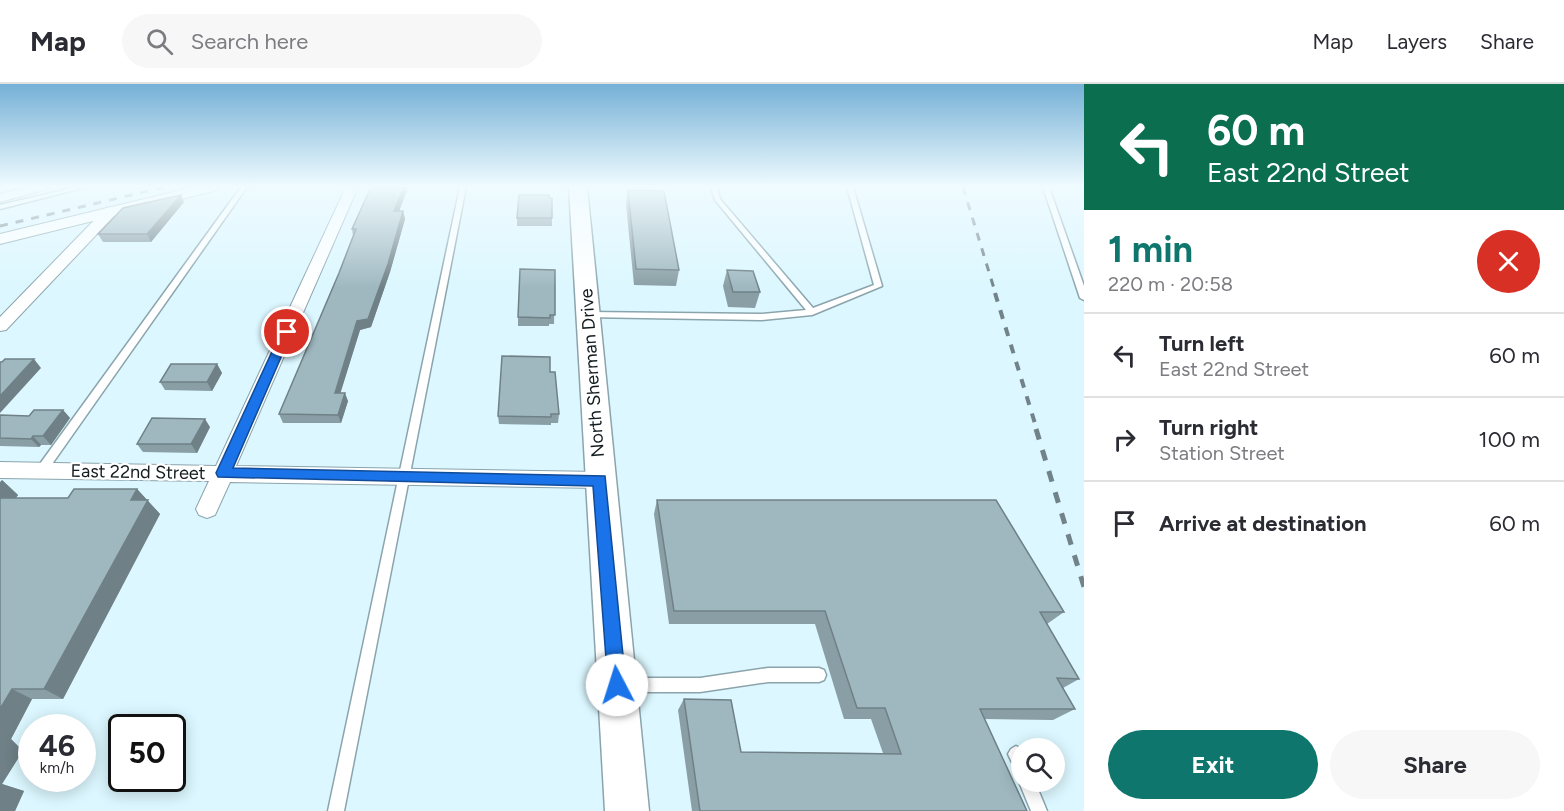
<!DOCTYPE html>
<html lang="en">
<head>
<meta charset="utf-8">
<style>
  :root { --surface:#fff; --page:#f7f7f7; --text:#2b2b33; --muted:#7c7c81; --line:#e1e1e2; --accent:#0f766e }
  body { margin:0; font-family:Figtree,sans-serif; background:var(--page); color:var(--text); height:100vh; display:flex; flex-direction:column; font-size:22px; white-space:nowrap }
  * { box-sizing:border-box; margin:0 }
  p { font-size:20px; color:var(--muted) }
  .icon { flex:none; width:33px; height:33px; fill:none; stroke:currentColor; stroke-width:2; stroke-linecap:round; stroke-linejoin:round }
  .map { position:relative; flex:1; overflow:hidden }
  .drawer { display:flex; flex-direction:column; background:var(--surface); width:480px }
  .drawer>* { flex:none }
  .banner { background:#0b6e4f; color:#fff; overflow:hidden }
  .fabs { position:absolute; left:1011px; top:654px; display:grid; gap:12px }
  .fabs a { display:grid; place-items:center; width:54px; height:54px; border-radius:50%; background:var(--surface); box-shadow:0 3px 15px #0003; font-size:30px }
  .speed { position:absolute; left:18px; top:630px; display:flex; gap:12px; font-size:30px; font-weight:700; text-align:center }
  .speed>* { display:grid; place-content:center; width:78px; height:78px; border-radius:50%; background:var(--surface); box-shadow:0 3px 15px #0003; line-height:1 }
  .speed small { font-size:15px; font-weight:400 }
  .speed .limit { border:3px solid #111; border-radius:9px; background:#fff; color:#111 }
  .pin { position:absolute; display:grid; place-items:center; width:51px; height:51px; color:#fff; margin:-26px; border:3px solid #fff; border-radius:50%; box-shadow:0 2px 6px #0007 }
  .me { position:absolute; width:66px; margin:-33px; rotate:355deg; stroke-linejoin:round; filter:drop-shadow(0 0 4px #0008) }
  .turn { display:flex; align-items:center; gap:21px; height:126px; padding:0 24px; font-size:27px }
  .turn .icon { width:78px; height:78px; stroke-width:2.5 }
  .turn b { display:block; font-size:42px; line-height:51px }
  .round { display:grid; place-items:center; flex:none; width:63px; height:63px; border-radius:32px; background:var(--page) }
  .head { display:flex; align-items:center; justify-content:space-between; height:102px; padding:0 24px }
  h1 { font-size:36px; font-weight:700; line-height:45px; color:var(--accent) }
  .primary-button { display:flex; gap:12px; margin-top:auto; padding:12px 24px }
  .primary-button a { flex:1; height:69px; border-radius:36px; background:var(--accent); color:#fff; font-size:24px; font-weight:700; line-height:69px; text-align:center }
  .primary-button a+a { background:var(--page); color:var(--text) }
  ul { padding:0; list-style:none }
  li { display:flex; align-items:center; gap:18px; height:84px; padding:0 24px; border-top:2px solid var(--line) }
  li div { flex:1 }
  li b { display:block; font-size:22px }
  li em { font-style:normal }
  header { display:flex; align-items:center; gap:36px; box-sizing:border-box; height:84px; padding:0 30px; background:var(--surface); border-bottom:2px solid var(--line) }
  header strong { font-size:28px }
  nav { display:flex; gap:33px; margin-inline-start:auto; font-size:21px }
  .search { width:420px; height:54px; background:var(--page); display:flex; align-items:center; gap:15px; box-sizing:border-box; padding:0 21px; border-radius:33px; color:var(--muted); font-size:22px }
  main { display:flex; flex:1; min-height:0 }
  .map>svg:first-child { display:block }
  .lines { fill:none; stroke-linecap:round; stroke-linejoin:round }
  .service-casing { stroke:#8ba4ac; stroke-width:3 }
  .minor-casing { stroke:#8ba4ac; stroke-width:2 }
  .tertiary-casing { stroke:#8ba4ac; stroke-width:2 }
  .secondary-casing { stroke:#8ba4ac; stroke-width:3 }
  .service { fill:#fff; fill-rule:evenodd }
  .minor { fill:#fff; fill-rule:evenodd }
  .tertiary { fill:#fff; fill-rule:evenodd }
  .secondary { fill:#fff; fill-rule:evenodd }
  .rail-far2 { stroke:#718288; stroke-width:3; stroke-dasharray:8 8; stroke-linecap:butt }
  .rail-far1 { stroke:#718288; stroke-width:4; stroke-dasharray:9 9; stroke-linecap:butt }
  .rail { stroke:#718288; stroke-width:5; stroke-dasharray:11 11; stroke-linecap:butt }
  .wall { fill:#899ea5 }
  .shaded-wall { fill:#6f8186 }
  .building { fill:#9fb8c0; stroke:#6f8186; stroke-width:1.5 }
  .route { fill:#1a73e8; stroke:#114b97; stroke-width:1.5 }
  .labels { text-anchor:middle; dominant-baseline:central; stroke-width:4.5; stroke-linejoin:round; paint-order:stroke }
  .street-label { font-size:18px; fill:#131c1f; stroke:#fff }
</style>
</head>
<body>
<header>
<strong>Map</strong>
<div class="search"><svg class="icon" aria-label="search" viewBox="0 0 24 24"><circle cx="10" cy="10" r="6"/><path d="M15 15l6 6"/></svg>Search here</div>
<nav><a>Map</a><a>Layers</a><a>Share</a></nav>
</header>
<main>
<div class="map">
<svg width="1084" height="727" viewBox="0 0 1084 727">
  <rect width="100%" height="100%" fill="#dcf7ff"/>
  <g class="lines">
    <defs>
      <g id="service">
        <polygon points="77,103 86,103 0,125 0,121"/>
        <polygon points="241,103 247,103 45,390 37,390 36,387 37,384"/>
        <polygon points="460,103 466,103 344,727 328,727"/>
        <polygon points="711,103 717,103 720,115 813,224 874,201 847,103 853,103 882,202 812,231 761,236 585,233 585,229 588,228 761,230 806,226 715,116"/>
        <polygon points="1043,103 1049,103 1084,202 1084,216 1080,214"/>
        <polygon points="768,584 819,584 824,586 826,591 824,596 819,598 768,598 700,608 623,608 618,606 616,601 618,596 623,594 700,594"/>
        <polygon points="1016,662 1022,665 1022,691 1017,689 1008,670 1011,665"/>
        <polygon points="1021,692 1022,698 1035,698 1047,727 1031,727 1019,698"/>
      </g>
      <g id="minor">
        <polygon points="28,103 46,103 44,106 0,118 0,110"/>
        <polygon points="346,103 358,103 236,382 600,388 607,390 610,396 607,402 600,404 230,398 215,431 207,434 199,431 196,425 209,397 0,394 0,378 216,382"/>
        <polygon points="111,123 117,127 116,130 6,246 0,247 0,233 106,124"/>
      </g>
      <polygon id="tertiary" points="194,103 220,103 218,106 0,160 0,150"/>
      <polygon id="secondary" points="569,103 587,103 649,727 605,727"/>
    </defs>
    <use href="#service" class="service-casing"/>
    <use href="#minor" class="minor-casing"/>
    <use href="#tertiary" class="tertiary-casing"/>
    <use href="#secondary" class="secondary-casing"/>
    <use href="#service" class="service"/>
    <use href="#minor" class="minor"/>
    <use href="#tertiary" class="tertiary"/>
    <use href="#secondary" class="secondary"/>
    <g class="rail-far2">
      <polyline points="963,103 996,211"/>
      <polyline points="0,142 165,103"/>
    </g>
    <polyline class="rail-far1" points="995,209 1037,346"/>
    <polyline class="rail" points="1036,345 1084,503"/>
  </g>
  <g class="wall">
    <polygon points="371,103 408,103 399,127 403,127 405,135 390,188 371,243 360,246 340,309 348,317 341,339 283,339 279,330 339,189 353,152 352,145"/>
    <polygon points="628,106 679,186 676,202 634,201 626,120"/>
    <polygon points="549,114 552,114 552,142 517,142 517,134"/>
    <polygon points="184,118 151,158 103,158 98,150"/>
    <polygon points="555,186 554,240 549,240 549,242 518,242 518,233"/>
    <polygon points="727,186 760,208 755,224 728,223 723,202"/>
    <polygon points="217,280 222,289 212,307 165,306 160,298"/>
    <polygon points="550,288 559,330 558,339 551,339 551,341 499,340 498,332"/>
    <polygon points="63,326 70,334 51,361 41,361 39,363 0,362 0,331 29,332"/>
    <polygon points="210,343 197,369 143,368 137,360"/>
    <polygon points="2,396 18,411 16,414 68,414 137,405 160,430 63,615 32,615 11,655 20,664 19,673 2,700 24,707 15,727 0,727"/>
    <polygon points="657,416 1064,528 1047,540 1079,595 1063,604 1075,625 1053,636 985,635 1027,727 692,727 678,626 684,615 741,668 883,669 871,635 844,635 815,540 669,540 654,430"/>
  </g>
  <g class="shaded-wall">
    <polygon points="404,103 408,103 408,104 396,135 394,127"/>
    <polygon points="181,111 184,118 151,158 147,150"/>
    <polygon points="403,127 405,135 390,188 371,243 360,246 338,317 335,309 357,237"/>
    <polygon points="34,275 41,284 0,329 0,312"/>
    <polygon points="217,280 222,289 212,307 207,298"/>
    <polygon points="345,309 348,317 341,339 338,331"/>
    <polygon points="63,326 70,334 51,361 43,352"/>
    <polygon points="205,335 210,343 197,369 191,360"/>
    <polygon points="33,352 41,361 39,363 31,355"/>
    <polygon points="2,396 18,411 5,428 0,424 0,398"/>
    <polygon points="137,405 160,430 63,615 44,605 131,416"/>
    <polygon points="12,605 32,615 11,655 20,664 19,673 2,700 24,707 15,727 0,727 0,625"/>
  </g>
  <g class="building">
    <polygon points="371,103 404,103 394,127 403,127 388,180 368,235 357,237 335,309 345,309 338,331 279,330 339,189 356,145 352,145"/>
    <polygon points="628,106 664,107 679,186 636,185"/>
    <polygon points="181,111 147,150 98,150 123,124"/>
    <polygon points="519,111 549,111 549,114 552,114 552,134 517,134"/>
    <polygon points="520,185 555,186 555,231 550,231 550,234 518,233"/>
    <polygon points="727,186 753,187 760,208 733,208"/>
    <polygon points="502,272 550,273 550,288 555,288 559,330 551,330 551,333 498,332"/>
    <polygon points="5,275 34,275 0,312 0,278 2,278"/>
    <polygon points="171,280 217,280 207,298 160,298"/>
    <polygon points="34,326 63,326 43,352 33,352 31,355 0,354 0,331 29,332"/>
    <polygon points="152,334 205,335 191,360 137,360"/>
    <polygon points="74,405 137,405 131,416 148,416 44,605 12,605 0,625 0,414 68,414"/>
    <polygon points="657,416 996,416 1064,528 1040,528 1079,595 1057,594 1075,625 980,625 1027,727 700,727 684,615 731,616 741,668 901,670 885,624 857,624 825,527 674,527"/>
  </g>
  <linearGradient id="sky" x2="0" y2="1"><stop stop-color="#75b0d6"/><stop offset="0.5" stop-color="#effbff"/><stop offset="1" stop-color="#effbff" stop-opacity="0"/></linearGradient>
  <rect width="1084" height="204" fill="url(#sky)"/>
  <polygon class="route" points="287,244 292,248 233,384 605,392 626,601 623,607 617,610 610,607 608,601 593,402 218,393 216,389 281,248"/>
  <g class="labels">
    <g class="street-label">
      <text transform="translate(592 289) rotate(-94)">North Sherman Drive</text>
      <text transform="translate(138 388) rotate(1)">East 22nd Street</text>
    </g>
  </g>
</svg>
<div class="fabs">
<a><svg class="icon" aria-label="search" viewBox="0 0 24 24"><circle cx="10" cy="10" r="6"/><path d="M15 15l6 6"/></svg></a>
</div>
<div class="speed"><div>46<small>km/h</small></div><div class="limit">50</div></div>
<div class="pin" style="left:287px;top:248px;background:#d93025"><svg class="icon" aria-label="arrive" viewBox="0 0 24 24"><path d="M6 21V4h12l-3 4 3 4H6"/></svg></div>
<svg class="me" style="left:617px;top:601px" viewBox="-20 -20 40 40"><circle r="19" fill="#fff"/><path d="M0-13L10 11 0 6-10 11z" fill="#1a73e8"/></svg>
</div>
<section class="drawer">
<div class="banner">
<div class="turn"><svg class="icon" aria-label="left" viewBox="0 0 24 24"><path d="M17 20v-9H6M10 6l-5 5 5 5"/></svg><div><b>60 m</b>East 22nd Street</div></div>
</div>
<div class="head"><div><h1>1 min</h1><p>220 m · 20:58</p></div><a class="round" style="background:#d93025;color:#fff"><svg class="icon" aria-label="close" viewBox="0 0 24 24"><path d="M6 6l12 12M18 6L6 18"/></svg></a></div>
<ul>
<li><svg class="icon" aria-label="left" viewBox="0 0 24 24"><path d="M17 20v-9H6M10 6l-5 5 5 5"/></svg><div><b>Turn left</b><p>East 22nd Street</p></div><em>60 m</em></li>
<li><svg class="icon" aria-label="right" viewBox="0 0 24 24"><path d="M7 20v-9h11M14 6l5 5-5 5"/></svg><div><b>Turn right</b><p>Station Street</p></div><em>100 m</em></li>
<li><svg class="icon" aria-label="arrive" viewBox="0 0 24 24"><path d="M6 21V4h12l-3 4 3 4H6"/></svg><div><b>Arrive at destination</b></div><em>60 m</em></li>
</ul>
<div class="primary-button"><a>Exit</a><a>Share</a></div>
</section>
</main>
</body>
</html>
